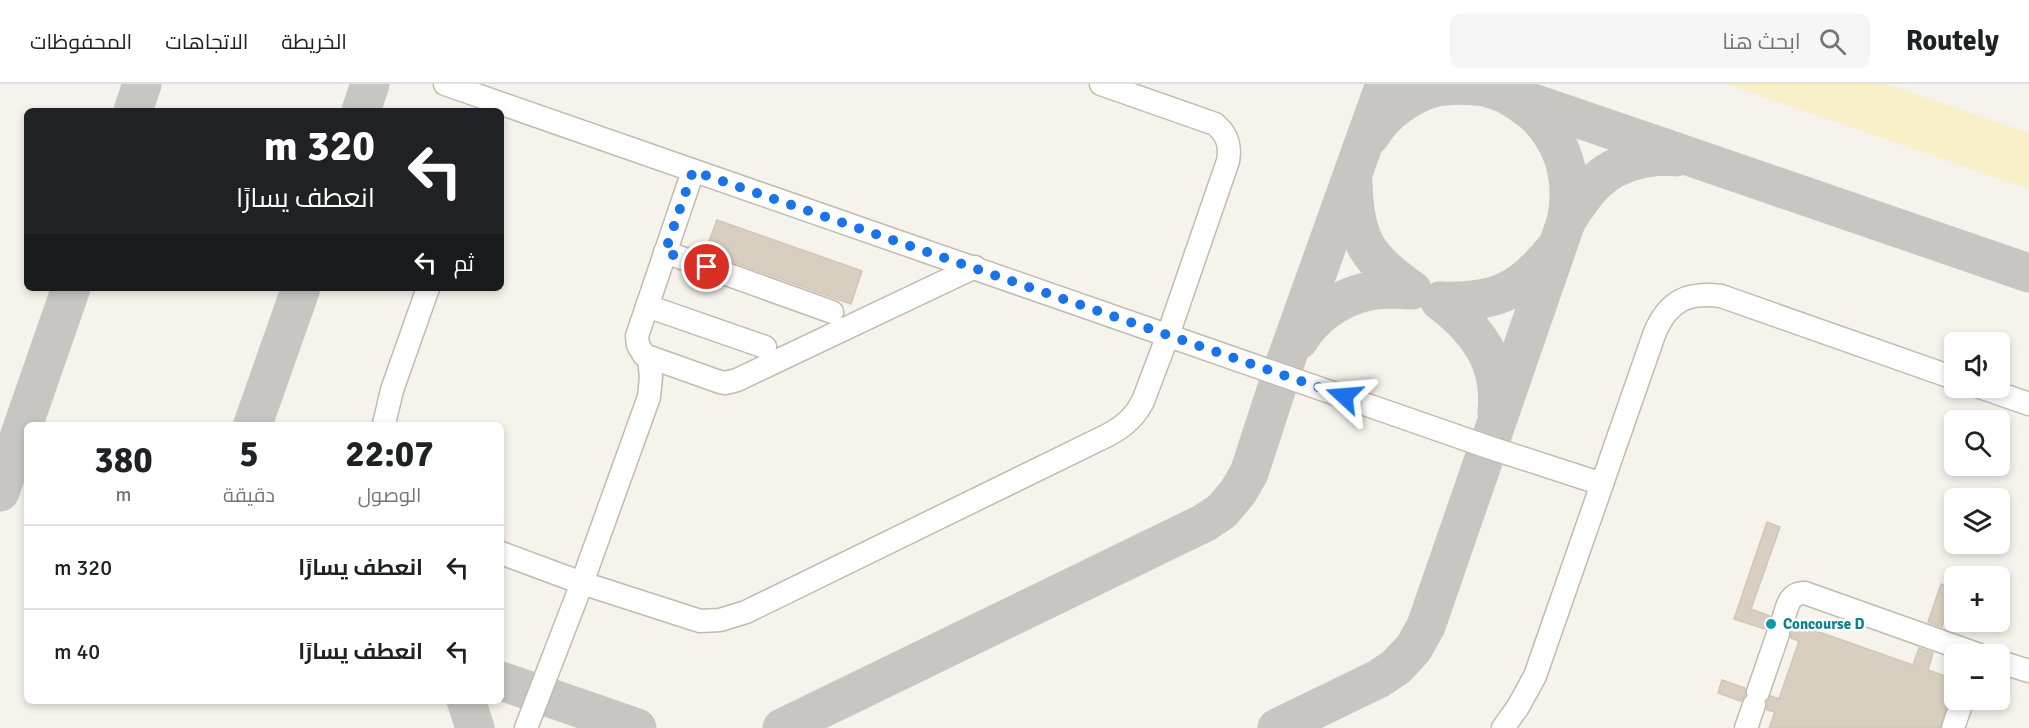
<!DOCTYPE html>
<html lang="ar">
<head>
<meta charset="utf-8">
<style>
  :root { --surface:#fff; --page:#f6f6f6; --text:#202124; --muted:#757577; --line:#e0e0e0 }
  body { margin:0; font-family:Signika,Cairo,sans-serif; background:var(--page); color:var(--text); direction:rtl; height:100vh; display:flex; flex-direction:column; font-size:22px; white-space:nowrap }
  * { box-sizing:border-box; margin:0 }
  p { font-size:20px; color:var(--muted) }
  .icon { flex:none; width:33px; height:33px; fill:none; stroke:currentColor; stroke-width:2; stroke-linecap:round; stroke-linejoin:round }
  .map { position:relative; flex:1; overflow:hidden; direction:ltr }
  .sheet { position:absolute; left:24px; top:338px; width:480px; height:282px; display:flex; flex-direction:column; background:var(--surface); border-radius:9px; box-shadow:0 3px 9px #0003; direction:rtl }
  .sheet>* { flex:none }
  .guide { position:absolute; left:24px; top:24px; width:480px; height:183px; border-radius:9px; box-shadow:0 3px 9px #0003; direction:rtl; background:#202124; color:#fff; overflow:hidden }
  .fabs { position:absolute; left:1944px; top:248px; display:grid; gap:12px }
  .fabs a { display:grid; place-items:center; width:66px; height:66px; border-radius:9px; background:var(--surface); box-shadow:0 3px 9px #0003; font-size:30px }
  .pin { position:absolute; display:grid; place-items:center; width:51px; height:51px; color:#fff; margin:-26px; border:3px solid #fff; border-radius:50%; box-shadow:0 2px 6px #0007 }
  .me { position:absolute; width:66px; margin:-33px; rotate:289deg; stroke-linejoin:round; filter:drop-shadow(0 0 4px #0008) }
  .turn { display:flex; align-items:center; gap:21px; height:126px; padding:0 30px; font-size:27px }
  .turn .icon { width:78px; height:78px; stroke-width:2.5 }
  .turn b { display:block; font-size:42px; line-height:51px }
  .then { display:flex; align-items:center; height:57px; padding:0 30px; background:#0003; gap:12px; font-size:22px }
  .eta { display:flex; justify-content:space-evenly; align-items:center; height:102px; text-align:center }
  .eta b { font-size:36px; font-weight:700; line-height:42px }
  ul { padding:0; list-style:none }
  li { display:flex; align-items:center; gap:18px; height:84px; padding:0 30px; border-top:2px solid var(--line) }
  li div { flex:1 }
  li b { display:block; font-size:22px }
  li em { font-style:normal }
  header { display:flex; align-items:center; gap:36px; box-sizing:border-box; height:84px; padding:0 30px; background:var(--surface); border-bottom:2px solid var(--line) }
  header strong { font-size:28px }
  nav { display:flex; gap:33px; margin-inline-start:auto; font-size:21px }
  .search { width:420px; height:54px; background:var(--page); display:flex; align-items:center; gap:15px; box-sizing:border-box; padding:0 21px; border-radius:9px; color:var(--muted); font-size:22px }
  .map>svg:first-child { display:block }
  .sand { fill:#f9efc9 }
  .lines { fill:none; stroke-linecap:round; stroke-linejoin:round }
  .taxiway { stroke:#c8c6c3; stroke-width:39 }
  .building { fill:#d8cfc1; stroke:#d3c7b4; stroke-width:1.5 }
  .minor-casing { stroke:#c2bbae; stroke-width:25 }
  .minor { stroke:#fff; stroke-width:22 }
  .route { stroke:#1a73e8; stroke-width:10; stroke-dasharray:0 18 }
  .culture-dot { fill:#0f9aa8; stroke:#fff; stroke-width:2 }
  .labels { text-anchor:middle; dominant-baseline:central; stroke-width:5; stroke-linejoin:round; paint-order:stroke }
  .culture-label { font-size:15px; font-weight:bold; fill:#0d838f; stroke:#fff; text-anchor:start }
</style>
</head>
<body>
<header>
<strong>Routely</strong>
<div class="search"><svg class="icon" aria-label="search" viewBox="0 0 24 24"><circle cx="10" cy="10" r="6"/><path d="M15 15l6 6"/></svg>ابحث هنا</div>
<nav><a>الخريطة</a><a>الاتجاهات</a><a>المحفوظات</a></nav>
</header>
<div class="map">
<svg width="2029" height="644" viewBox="0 0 2029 644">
  <rect width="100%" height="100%" fill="#f6f3ec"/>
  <polygon class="sand" points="1726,0 1886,0 2029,49 2029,105"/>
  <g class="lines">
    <g class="taxiway">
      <path d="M1477,0C1661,63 1845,125 2029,189"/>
      <polyline points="133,27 142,0"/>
      <polyline points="361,27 370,0"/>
      <path d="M1370,52C1384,29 1409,10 1436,3C1453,0 1471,1 1487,3L1482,0"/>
      <path d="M1566,138C1575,123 1584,109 1597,97C1616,78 1651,70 1676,73"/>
      <path d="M1440,217C1477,245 1502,278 1497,327"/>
      <path d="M1440,217C1493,219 1519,209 1553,167"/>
      <path d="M1299,256C1312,233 1339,214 1365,208C1380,204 1397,205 1412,206C1367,175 1354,155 1353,98"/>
      <polyline points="253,340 301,204"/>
      <polyline points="0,408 71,204"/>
      <polyline points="501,597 637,644"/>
      <polyline points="466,616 475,644"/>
      <polyline points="782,644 1204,439 1222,427 1238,408 1249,389 1285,279 1385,0"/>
      <path d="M1277,644L1378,595L1396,583L1413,565L1426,542L1566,138C1574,100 1566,63 1539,34C1531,25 1519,18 1509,12"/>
    </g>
  </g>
  <g class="building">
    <polygon points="717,136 862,187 851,220 705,168"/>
    <polygon points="1767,438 1780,443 1751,525 1770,532 1770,539 1765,545 1734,535"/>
    <polygon points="1941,500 1954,505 1942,543 1928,538"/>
    <polygon points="1796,540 1913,581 1919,564 1933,569 1928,586 1954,595 1954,605 1950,611 1940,644 1769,644 1775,628 1767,626 1767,618 1771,612 1779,615 1799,557 1791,554 1791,547"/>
    <polygon points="1722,596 1745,604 1745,611 1741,617 1718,609"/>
  </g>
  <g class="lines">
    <defs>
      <g id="minor">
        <polyline points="445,0 1488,363 1602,400"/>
        <polyline points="693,87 637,252 638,261 644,271 717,297 725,299 737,296 975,183"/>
        <polyline points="665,168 832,228"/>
        <polyline points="647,222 765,263"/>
        <polyline points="1980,303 2029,320"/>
        <polyline points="384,340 392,306 428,204"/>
        <path d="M501,469L582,499L700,537L720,536L746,528L1108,351C1124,343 1135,333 1143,317L1168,251L1228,77C1231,61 1227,50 1215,40L1101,0"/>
        <path d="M1783,536C1787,523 1789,508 1805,509L1977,570"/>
        <polyline points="2000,578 2029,587"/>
        <polyline points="1758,608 1778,550"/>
        <polyline points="526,644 582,499 649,313 651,293 649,274"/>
        <path d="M1503,644L1518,623L1535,592L1655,248C1669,216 1688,208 1721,212L1954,294"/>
        <polyline points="1746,644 1754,621"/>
        <polyline points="1953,644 1963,615"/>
      </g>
    </defs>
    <use href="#minor" class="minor-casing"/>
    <use href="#minor" class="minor"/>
  </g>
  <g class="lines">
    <polyline class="route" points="707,183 665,168 693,87 1344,312"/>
  </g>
  <circle class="culture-dot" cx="1771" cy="540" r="6"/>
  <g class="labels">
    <g class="culture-label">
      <text x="1783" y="540">Concourse D</text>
    </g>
  </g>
</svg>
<div class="fabs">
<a><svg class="icon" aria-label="sound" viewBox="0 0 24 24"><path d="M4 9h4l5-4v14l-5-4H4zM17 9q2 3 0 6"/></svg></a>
<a><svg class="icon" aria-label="search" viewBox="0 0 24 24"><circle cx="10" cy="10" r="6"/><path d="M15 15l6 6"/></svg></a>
<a><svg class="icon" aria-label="layers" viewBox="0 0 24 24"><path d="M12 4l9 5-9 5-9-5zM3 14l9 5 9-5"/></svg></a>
<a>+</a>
<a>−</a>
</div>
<div class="pin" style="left:707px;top:183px;background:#d93025"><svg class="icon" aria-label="arrive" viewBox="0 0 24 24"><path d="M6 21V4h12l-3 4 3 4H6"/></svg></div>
<svg class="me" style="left:1344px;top:312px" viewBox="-20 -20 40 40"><path d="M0-17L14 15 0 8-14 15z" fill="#1a73e8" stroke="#fff" stroke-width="4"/></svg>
<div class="guide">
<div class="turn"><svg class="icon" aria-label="left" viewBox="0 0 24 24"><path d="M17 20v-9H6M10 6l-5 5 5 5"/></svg><div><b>320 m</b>انعطف يسارًا</div></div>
<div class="then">ثم<svg class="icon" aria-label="left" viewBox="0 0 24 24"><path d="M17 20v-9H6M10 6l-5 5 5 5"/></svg></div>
</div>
<section class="sheet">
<div class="eta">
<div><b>22:07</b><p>الوصول</p></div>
<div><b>5</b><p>دقيقة</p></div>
<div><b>380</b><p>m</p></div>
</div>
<ul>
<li><svg class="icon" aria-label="left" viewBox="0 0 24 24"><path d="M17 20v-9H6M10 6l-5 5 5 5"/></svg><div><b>انعطف يسارًا</b></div><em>320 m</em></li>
<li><svg class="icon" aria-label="left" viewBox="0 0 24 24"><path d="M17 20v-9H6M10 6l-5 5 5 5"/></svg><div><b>انعطف يسارًا</b></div><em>40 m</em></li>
</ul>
</section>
</div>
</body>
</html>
